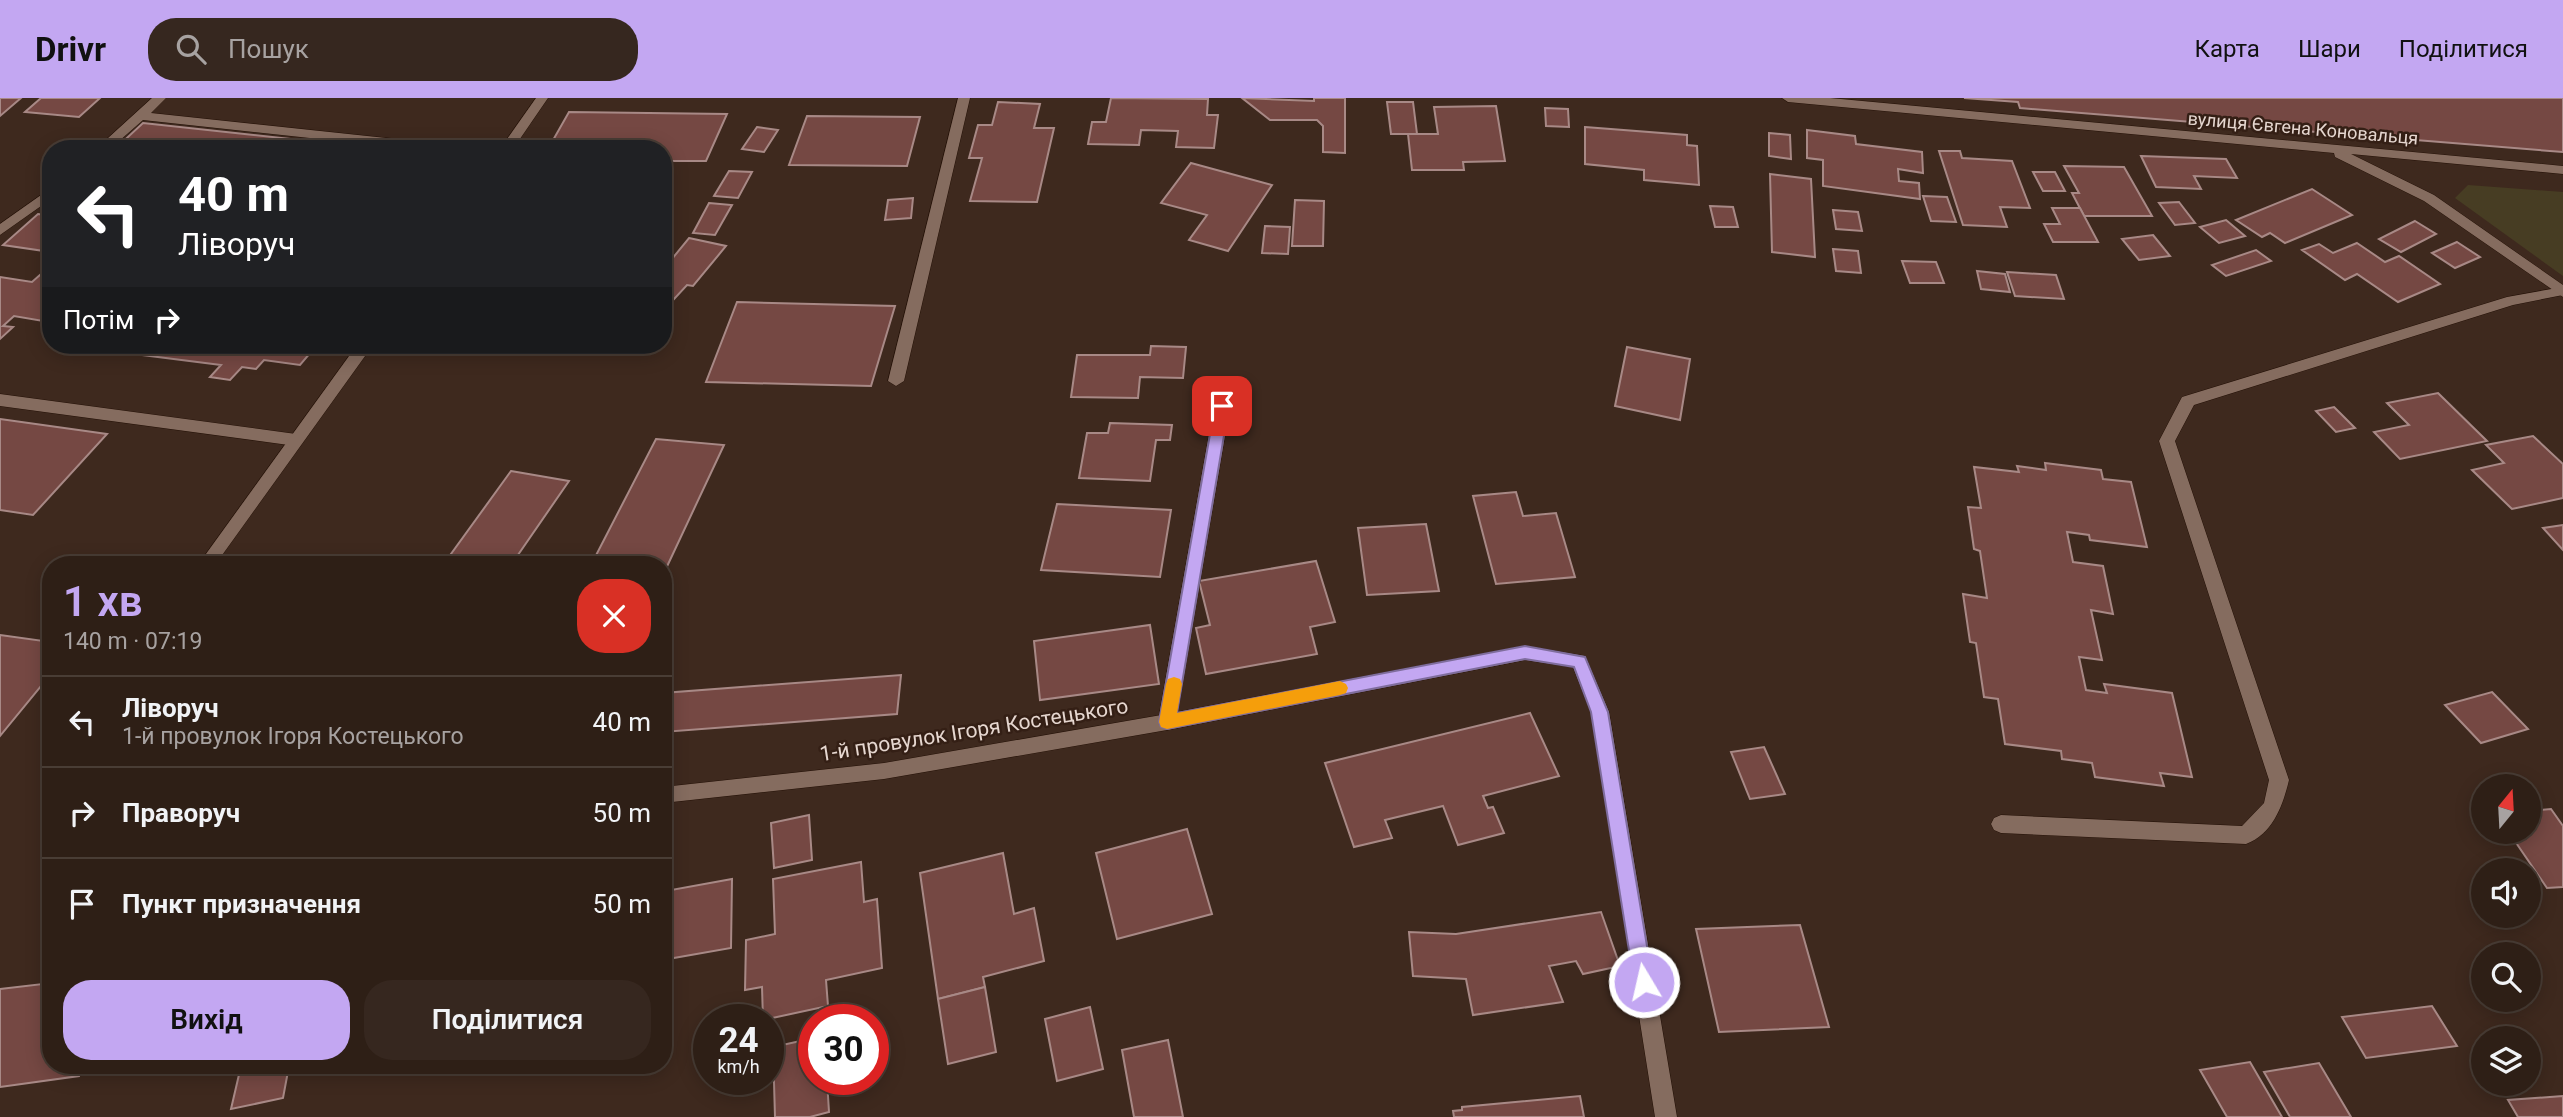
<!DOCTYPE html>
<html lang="uk">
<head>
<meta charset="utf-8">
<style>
  :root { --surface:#2e1f16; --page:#36271f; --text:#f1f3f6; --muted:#a7a2a1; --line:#493d35; --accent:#c3a7f2 }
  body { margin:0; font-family:Roboto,sans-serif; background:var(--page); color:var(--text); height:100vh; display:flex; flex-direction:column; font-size:26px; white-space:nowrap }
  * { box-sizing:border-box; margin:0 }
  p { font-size:23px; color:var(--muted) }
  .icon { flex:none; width:38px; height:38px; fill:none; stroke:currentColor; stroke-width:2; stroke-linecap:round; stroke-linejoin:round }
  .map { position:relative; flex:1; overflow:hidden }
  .details { position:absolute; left:42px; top:458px; width:630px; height:518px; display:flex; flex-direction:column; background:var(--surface); border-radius:28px; box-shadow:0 4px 18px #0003,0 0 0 2px var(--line) }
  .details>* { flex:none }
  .banner { position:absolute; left:42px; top:42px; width:630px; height:214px; border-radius:28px; box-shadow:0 4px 18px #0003,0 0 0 2px var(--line); background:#202124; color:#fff; overflow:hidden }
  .needle { width:46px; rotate:18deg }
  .fabs { position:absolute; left:2471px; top:676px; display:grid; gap:14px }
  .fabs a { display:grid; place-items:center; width:70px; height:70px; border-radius:50%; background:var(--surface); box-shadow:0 4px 18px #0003,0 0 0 2px var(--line); font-size:35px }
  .speed { position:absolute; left:693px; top:906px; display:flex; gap:14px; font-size:35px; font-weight:700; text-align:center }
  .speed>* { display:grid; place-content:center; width:91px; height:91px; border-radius:50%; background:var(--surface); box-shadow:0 4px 18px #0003,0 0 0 2px var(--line); line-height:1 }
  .speed small { font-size:18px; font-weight:400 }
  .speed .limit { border:10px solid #d22; background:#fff; color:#111 }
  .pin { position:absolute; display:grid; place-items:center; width:60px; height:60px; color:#fff; margin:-30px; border-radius:14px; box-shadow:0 4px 10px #0006 }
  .me { position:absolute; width:77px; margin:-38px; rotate:351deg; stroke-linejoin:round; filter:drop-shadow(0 0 5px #0008) }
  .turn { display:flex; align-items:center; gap:24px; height:147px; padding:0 21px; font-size:32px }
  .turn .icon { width:91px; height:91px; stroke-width:2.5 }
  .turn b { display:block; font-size:49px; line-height:60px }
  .then { display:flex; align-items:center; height:66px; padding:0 21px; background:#0003; gap:14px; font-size:26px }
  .round { display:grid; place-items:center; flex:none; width:74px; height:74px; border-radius:28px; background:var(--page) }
  .overview { display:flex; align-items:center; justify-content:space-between; height:119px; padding:0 21px }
  h1 { font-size:42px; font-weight:600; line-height:52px; color:var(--accent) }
  .cta { display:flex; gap:14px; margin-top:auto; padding:14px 21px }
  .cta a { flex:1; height:80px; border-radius:28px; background:var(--accent); color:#111; font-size:28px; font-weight:600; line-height:80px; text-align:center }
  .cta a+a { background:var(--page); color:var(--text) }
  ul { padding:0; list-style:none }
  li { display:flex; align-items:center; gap:21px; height:91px; padding:0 21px; border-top:2px solid var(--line) }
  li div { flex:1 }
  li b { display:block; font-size:26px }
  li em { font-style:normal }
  header { display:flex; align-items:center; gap:42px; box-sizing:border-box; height:98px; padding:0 35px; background:var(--accent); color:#111 }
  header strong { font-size:33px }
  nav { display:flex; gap:38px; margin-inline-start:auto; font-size:24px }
  .search { width:490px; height:63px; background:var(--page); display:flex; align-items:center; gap:18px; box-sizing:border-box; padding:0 24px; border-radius:28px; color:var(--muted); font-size:26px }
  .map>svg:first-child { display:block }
  .green { fill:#473d23 }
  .building { fill:#754843; stroke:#a88986; stroke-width:2 }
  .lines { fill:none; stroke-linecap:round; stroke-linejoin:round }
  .lane-casing { stroke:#241107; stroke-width:1 }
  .street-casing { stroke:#241107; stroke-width:1 }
  .secondary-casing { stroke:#241107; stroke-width:1 }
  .lane { fill:#856c5f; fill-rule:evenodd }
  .street { fill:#856c5f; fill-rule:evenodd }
  .secondary { fill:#856c5f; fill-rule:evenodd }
  .route { fill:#c3a7f2; stroke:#7f6d9d; stroke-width:2 }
  .slow { fill:#f59e0b }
  .labels { text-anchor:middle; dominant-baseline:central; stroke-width:5; stroke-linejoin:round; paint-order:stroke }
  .far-street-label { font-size:18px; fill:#e6d7d0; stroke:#341f15 }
  .street-label { font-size:21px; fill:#e6d7d0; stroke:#341f15 }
</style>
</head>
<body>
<header>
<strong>Drivr</strong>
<div class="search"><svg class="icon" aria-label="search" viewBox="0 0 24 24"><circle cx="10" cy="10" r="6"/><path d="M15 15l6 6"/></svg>Пошук</div>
<nav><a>Карта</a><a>Шари</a><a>Поділитися</a></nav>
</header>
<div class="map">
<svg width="2563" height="1019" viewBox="0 0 2563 1019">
  <rect width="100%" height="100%" fill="#3e291e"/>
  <polygon class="green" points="2468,87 2563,94 2563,178 2455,100"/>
  <g class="building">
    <polygon points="0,0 21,0 0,18"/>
    <polygon points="41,0 100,0 79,19 25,14"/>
    <polygon points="1111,0 1208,1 1207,17 1218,17 1214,50 1176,49 1178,33 1141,32 1139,47 1088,46 1092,24 1106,24"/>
    <polygon points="1242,0 1314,3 1314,0 1345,0 1345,55 1323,54 1323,28 1317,22 1270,22"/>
    <polygon points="1964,0 2563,0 2563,54 2020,10 2018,4"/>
    <polygon points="998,4 1040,6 1034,30 1054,30 1037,104 970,103 982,60 969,60 978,27 992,27"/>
    <polygon points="1387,4 1413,4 1417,36 1391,36"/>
    <polygon points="1496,8 1505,63 1463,64 1464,72 1412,72 1408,36 1438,36 1434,9"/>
    <polygon points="1545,10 1568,11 1569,29 1546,28"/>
    <polygon points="569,14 727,16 706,63 663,63 663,51 548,51"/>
    <polygon points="807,18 920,19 907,68 789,67"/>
    <polygon points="143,25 383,51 115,51"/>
    <polygon points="757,29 778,32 764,54 742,51"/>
    <polygon points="1585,29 1687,37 1687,47 1697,48 1699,87 1644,82 1644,72 1585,66"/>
    <polygon points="1807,32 1855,38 1856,46 1922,54 1923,75 1898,71 1899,83 1919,85 1920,101 1823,88 1823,62 1807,60"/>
    <polygon points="1769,35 1790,37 1791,61 1769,58"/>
    <polygon points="1939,53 1960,53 1962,60 2012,63 2030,110 2000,109 2007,129 1963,127"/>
    <polygon points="2141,58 2226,61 2237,80 2194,78 2201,91 2156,89"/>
    <polygon points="1191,65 1272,87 1228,153 1189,142 1207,117 1161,105"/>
    <polygon points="2064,68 2124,69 2152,118 2084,118 2072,95 2079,95"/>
    <polygon points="729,73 752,74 738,100 714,98"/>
    <polygon points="2033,74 2055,74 2065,93 2043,93"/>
    <polygon points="1770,76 1811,81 1815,159 1772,154"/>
    <polygon points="2312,91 2352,117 2285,145 2270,135 2262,139 2236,122"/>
    <polygon points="1923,98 1947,99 1956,124 1931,123"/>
    <polygon points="913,100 911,120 885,122 888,102"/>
    <polygon points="1295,102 1324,103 1323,148 1292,148"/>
    <polygon points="2179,104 2195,125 2175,127 2159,105"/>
    <polygon points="709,105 732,107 715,137 693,135"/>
    <polygon points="1710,108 1733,109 1738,129 1715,129"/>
    <polygon points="2052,110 2080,110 2098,144 2053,144 2044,126 2060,126"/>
    <polygon points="1833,112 1858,114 1862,133 1836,131"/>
    <polygon points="38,116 51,118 51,154 3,147"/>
    <polygon points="2226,122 2245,138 2219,145 2200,129"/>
    <polygon points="2415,123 2436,136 2401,154 2379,141"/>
    <polygon points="1265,128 1290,129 1288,156 1262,155"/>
    <polygon points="2153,137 2170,158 2139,162 2122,141"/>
    <polygon points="689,140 726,148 693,188 687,187 663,213 663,172"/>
    <polygon points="2457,144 2480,159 2455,170 2432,155"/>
    <polygon points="2357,145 2385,164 2399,158 2440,186 2398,204 2357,176 2345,182 2302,152 2319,146 2333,155"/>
    <polygon points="1833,151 1858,153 1861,175 1836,173"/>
    <polygon points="2256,152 2271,163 2226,178 2212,167"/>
    <polygon points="1902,163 1936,164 1944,185 1910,185"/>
    <polygon points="49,169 51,169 51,216 43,223 14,218 3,228 13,229 0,241 0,179 32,184"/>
    <polygon points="1977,173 2005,176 2010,194 1981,191"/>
    <polygon points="2007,174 2056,177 2064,201 2015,198"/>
    <polygon points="737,204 895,208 871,288 706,284"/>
    <polygon points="142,247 317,247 300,267 264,262 256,271 242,269 230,282 210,279 221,267 134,256"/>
    <polygon points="1151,248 1186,249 1183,280 1140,279 1138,300 1071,299 1077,257 1150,257"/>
    <polygon points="1627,249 1690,261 1680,322 1615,308"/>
    <polygon points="2438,295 2487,343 2400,361 2374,334 2409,327 2387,305"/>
    <polygon points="2334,309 2355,330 2336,334 2316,313"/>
    <polygon points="0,321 107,336 33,417 0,412"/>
    <polygon points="1110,325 1172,327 1170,342 1156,342 1150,383 1079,380 1087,335 1108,335"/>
    <polygon points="2533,338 2563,366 2563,400 2512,411 2472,372 2504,365 2486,347"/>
    <polygon points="656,341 724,347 663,477 663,467 591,467"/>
    <polygon points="2045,365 2101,372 2103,381 2131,384 2147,449 2090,442 2089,437 2067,434 2073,464 2103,468 2113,516 2091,512 2102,562 2079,559 2086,592 2107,595 2104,586 2172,595 2192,679 2160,675 2164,688 2095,679 2092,665 2062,661 2061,653 2005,646 1998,601 1984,599 1976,545 1970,544 1963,496 1987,500 1980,453 1974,451 1968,409 1981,410 1974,369 2019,374 2017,368 2046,372"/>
    <polygon points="511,373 569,383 511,467 443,467"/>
    <polygon points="1516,394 1523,418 1556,415 1575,479 1496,486 1473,398"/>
    <polygon points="1057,406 1171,412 1160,479 1041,472"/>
    <polygon points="1426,426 1439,493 1367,497 1358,430"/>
    <polygon points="2563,427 2563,452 2543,430"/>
    <polygon points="1316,463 1335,524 1310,529 1317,556 1206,576 1196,530 1210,527 1199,483"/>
    <polygon points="1150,527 1159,586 1040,602 1034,543"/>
    <polygon points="0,537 51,544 51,576 0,638"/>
    <polygon points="901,577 897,616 663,634 663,595"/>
    <polygon points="2492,594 2528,631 2481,645 2445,607"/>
    <polygon points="1530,615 1559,678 1483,698 1488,710 1493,709 1504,735 1458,747 1443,708 1385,722 1392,740 1354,749 1325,665"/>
    <polygon points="1764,649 1785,696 1750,701 1731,654"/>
    <polygon points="2551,711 2563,728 2563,789 2547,790 2508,733 2529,733 2529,713"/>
    <polygon points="809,717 812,762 774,770 771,725"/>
    <polygon points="1187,731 1212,816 1117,841 1096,755"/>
    <polygon points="1003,755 1014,816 1034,810 1044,863 983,879 985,889 938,901 920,775"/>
    <polygon points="861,764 864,804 877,801 882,870 826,882 828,908 763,922 762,889 745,892 746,842 775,836 773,781"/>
    <polygon points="732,781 731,850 668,861 671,792"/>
    <polygon points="1601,814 1620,868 1583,876 1576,863 1549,868 1563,904 1473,917 1466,881 1413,878 1409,834 1456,836"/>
    <polygon points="1800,827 1829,929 1719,934 1696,831"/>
    <polygon points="51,885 51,968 82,968 79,978 0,989 0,891"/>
    <polygon points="985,889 996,954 948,966 938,901"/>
    <polygon points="2432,908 2457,948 2366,960 2342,919"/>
    <polygon points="1090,909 1103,971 1057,983 1045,921"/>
    <polygon points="814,940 814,982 827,982 829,1014 810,1019 775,1019 773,949"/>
    <polygon points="1168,942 1183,1019 1134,1019 1122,952"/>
    <polygon points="2250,964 2282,1019 2227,1019 2200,972"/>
    <polygon points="2319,965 2351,1019 2290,1019 2264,974"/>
    <polygon points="241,968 289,968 283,1000 231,1011"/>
    <polygon points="1580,998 1584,1019 1454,1019 1453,1013 1462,1012 1462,1009"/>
    <polygon points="2563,998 2563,1019 2518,1019 2508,1002"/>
  </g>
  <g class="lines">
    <defs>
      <g id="lane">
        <polygon points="152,0 166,0 151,15 452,47 458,51 412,51 143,22 110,51 96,51"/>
        <polygon points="958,0 970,0 904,283 896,288 888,283"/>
        <polygon points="51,90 51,101 0,137 0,126"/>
        <polygon points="0,296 296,336 304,342 296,348 0,308"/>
        <polygon points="1222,302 1230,308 1176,624 1174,630 1167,632 1160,630 1158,624 1214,308"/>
      </g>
      <g id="street">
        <polygon points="536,0 548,0 513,51 500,51"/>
        <path d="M2563,189V197L2513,207L2194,307L2175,343L2289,682C2283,707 2273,736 2246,746L2001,735L1994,732L1991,726L1994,720L2001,717L2242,728L2264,705L2269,682L2159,343L2182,299L2507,199Z"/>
        <polygon points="357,247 373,247 215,467 198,467"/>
        <polygon points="1525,548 1585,558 1609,614 1677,1019 1655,1019 1591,614 1573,569 1525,562 1167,632 884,681 663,705 663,689 884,665 1167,616"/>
      </g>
      <polygon id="secondary" points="1782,0 1830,0 2563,68 2563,76 2351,56 2434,97 2563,187 2563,199 2424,103 2335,59 2334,55 1788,4"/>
    </defs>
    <use href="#lane" class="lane-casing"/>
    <use href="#street" class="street-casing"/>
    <use href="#secondary" class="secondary-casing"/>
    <use href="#lane" class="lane"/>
    <use href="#street" class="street"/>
    <use href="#secondary" class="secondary"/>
  </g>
  <polygon class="route" points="1222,303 1229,308 1177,615 1525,548 1585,559 1608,614 1653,884 1651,891 1644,893 1637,891 1634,884 1591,614 1574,569 1525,561 1167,631 1161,629 1159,624 1215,308"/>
  <polygon class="slow" points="1174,579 1180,581 1182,586 1177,615 1340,583 1346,586 1348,590 1346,595 1340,597 1167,631 1161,629 1159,624 1166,586 1168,581"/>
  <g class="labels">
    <g class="far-street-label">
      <text transform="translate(2303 30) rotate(5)">вулиця Євгена Коновальця</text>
    </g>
    <g class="street-label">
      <text transform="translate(974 632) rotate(-9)">1-й провулок Ігоря Костецького</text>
    </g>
  </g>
</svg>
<div class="fabs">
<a><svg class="needle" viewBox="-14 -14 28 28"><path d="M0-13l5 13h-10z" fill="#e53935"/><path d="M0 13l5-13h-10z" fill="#a7a2a1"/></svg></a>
<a><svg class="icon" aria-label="sound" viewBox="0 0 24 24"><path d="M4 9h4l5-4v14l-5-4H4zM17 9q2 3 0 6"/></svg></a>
<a><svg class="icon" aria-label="search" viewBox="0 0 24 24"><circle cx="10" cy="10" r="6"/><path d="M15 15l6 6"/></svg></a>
<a><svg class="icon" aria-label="layers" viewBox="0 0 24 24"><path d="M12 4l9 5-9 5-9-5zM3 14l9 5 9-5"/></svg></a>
</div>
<div class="speed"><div>24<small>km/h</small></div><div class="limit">30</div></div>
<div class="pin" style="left:1222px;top:308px;background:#d93025"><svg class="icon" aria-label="arrive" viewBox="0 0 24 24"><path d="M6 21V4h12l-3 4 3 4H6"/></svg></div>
<svg class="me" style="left:1644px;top:884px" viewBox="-20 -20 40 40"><circle r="17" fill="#c3a7f2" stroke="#fff" stroke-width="3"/><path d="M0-11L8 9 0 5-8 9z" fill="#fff"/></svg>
<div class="banner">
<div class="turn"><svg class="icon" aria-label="left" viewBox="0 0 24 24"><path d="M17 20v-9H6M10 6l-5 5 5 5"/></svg><div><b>40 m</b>Ліворуч</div></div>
<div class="then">Потім<svg class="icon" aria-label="right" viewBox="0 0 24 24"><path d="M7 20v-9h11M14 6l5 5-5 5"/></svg></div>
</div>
<section class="details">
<div class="overview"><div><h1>1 хв</h1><p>140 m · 07:19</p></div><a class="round" style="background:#d93025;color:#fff"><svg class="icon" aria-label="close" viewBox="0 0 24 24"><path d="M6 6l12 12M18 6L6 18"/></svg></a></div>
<ul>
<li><svg class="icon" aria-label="left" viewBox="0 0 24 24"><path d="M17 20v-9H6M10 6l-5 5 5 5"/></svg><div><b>Ліворуч</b><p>1-й провулок Ігоря Костецького</p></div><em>40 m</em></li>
<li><svg class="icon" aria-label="right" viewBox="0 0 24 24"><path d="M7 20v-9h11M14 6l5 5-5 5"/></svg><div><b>Праворуч</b></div><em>50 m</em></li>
<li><svg class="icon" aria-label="arrive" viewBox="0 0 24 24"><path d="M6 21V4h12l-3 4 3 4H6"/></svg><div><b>Пункт призначення</b></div><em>50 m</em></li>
</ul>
<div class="cta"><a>Вихід</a><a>Поділитися</a></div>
</section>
</div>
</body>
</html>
